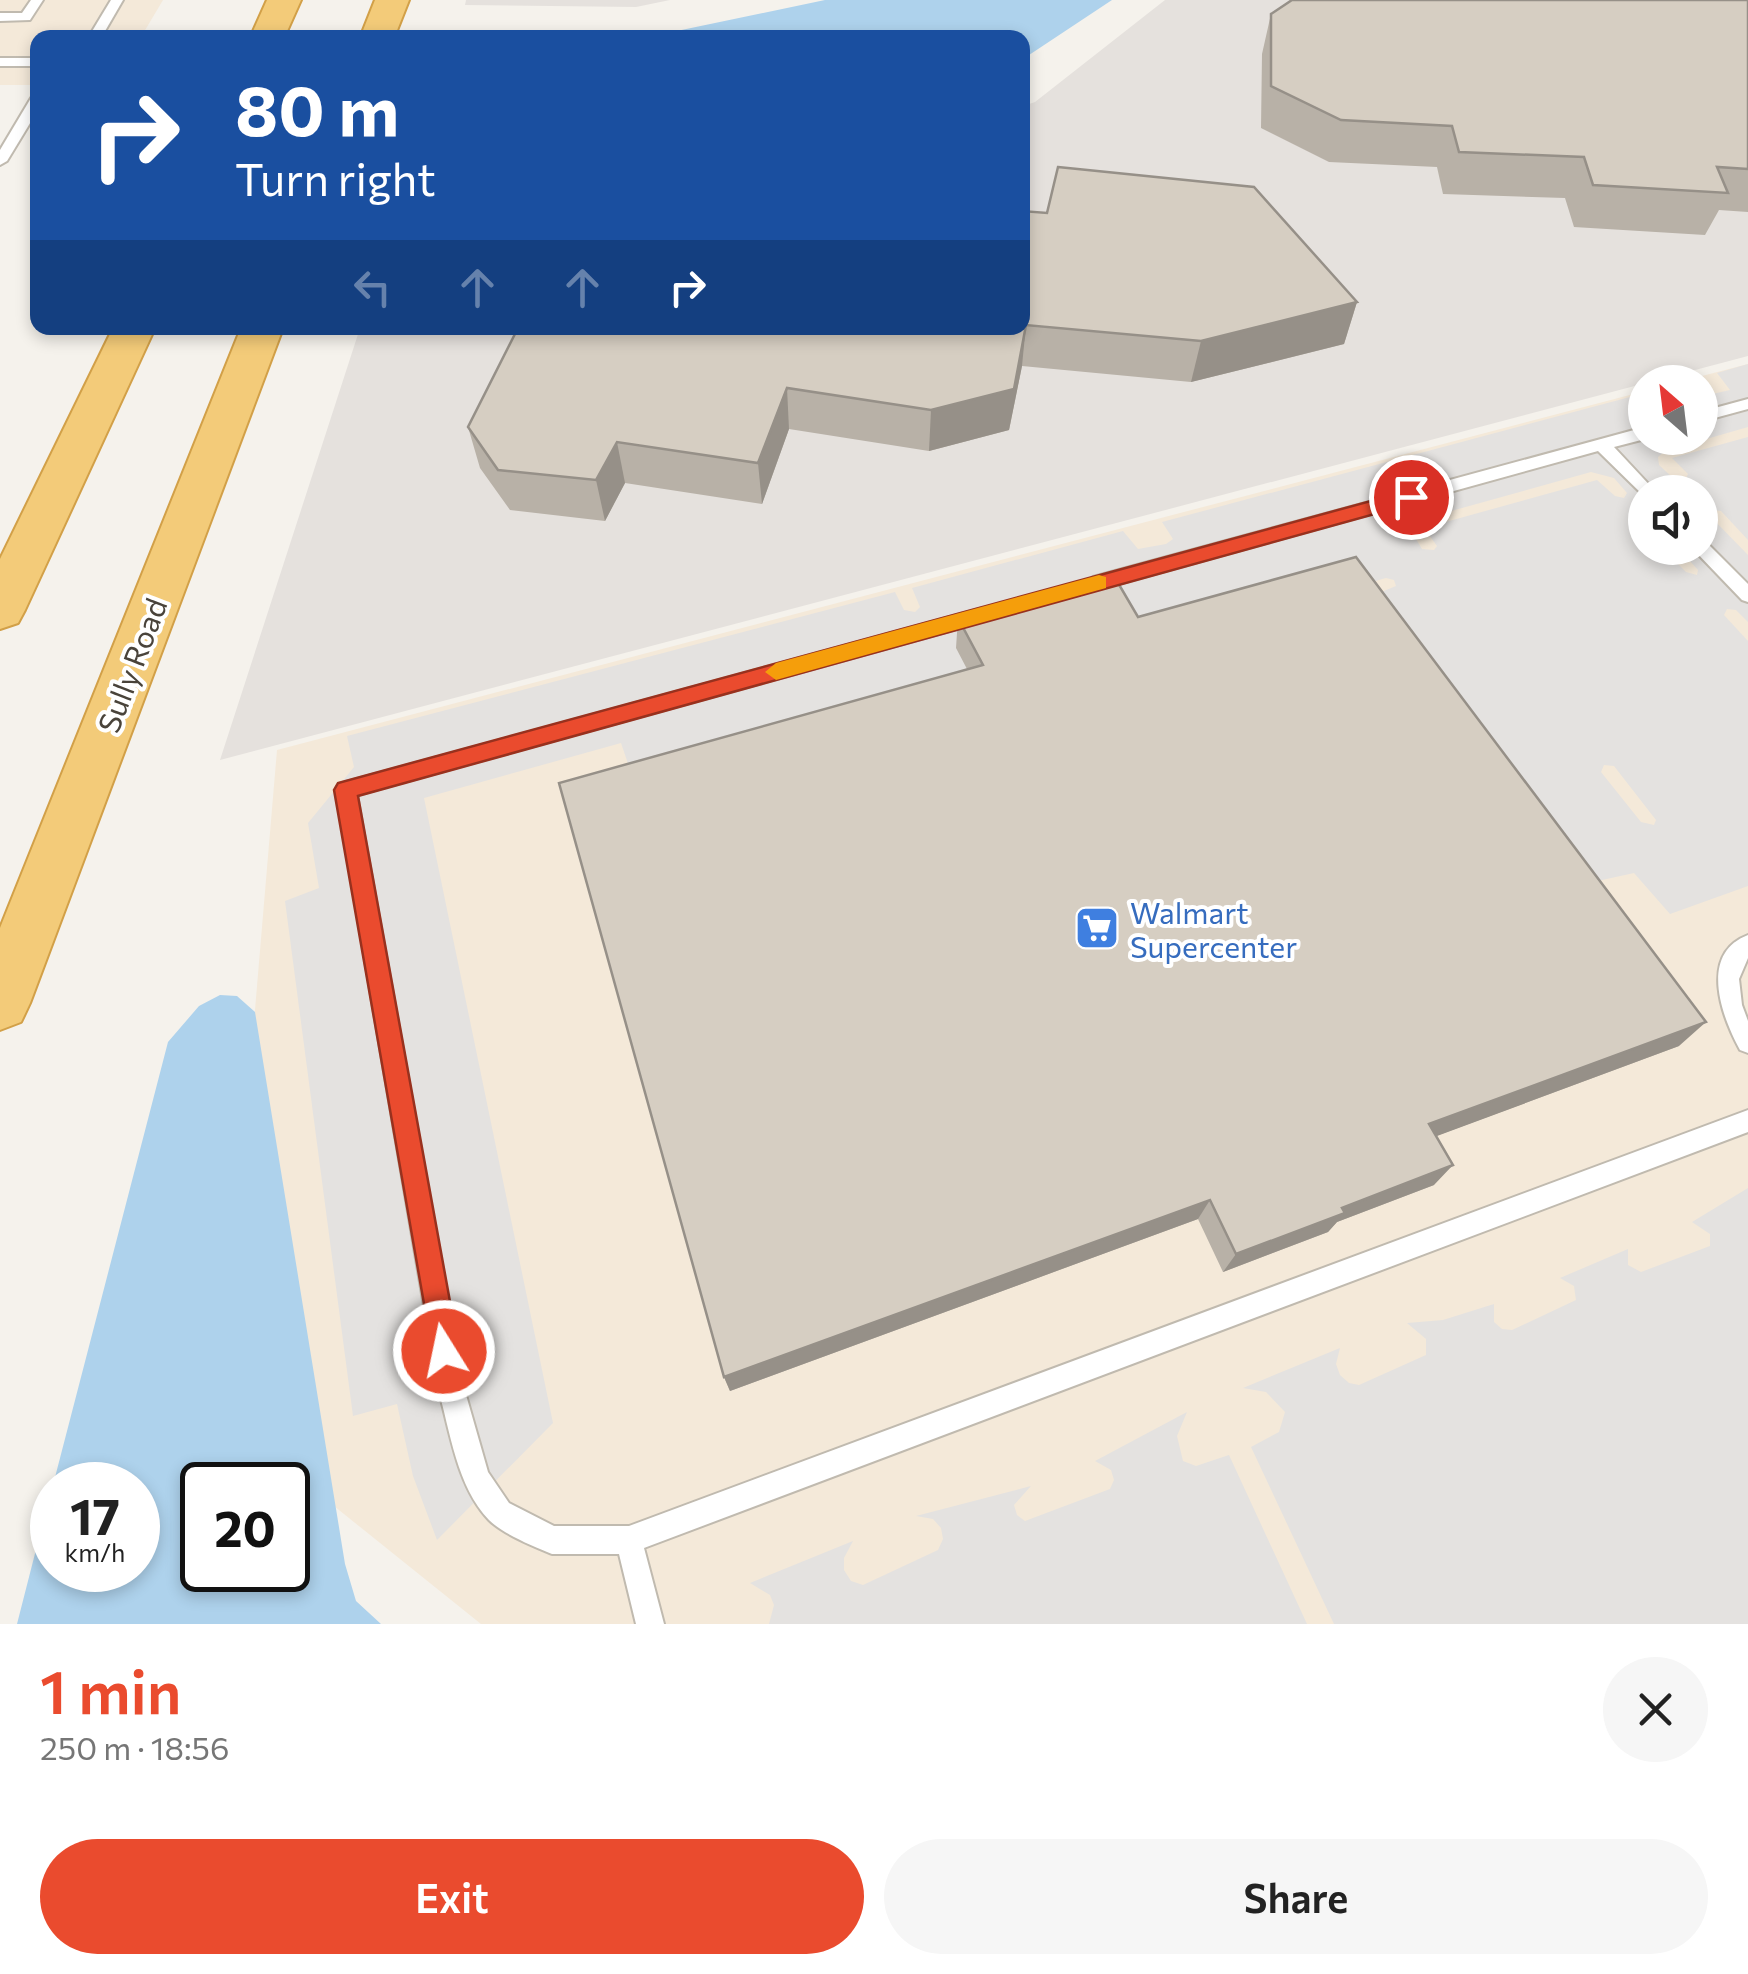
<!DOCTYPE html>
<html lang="en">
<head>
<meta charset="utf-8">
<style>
  :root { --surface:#fff; --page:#f6f6f6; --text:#222; --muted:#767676; --accent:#ea4b2e }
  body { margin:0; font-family:Commissioner,sans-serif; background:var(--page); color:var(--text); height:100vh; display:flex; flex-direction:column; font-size:38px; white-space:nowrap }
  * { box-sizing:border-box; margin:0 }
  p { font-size:32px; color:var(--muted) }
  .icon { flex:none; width:55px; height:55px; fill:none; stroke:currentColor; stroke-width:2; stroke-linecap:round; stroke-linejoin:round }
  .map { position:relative; height:1624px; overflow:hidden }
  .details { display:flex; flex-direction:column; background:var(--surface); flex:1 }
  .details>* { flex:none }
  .hud { position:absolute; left:30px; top:30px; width:1000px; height:305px; border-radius:20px; box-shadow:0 5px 15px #0003; background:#1a4fa0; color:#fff; overflow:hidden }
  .needle { width:65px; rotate:332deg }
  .fabs { position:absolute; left:1628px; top:365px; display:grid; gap:20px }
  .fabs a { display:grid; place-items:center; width:90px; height:90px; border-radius:50%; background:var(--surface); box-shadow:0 5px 15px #0003; font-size:50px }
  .speed { position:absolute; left:30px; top:1462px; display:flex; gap:20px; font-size:50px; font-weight:700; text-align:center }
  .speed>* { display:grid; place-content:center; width:130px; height:130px; border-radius:50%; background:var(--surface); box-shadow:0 5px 15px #0003; line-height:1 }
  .speed small { font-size:25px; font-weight:400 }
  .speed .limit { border:5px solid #111; border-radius:15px; background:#fff; color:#111 }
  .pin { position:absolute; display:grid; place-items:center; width:85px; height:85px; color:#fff; margin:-42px; border:5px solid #fff; border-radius:50%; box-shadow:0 2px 10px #0007 }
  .me { position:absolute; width:110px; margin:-55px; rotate:350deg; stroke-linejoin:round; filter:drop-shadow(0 0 8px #0008) }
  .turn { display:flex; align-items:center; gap:35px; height:210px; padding:0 40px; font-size:45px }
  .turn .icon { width:130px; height:130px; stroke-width:2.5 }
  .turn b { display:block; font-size:70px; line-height:85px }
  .lanes { display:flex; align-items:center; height:95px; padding:0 40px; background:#0003; justify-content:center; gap:50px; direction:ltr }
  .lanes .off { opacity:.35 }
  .round { display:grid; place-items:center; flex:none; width:105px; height:105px; border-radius:52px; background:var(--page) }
  .overview { display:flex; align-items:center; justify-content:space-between; height:170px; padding:0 40px }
  h1 { font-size:60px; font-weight:600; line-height:75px; color:var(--accent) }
  .primary-button { display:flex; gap:20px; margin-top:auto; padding:20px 40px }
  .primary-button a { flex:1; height:115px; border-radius:60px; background:var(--accent); color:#fff; font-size:40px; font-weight:600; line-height:115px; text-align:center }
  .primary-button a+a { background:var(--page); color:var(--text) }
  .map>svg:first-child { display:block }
  .commercial { fill:#f4e9d9; fill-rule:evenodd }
  .industrial { fill:#e5e1dd }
  .parking { fill:#e4e2e0; fill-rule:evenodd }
  .water { fill:#aed2ec; fill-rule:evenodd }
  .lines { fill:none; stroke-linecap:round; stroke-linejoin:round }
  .service-casing { stroke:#c0baaf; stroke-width:4 }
  .motorway-casing { stroke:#d2a048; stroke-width:4 }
  .service { fill:#fff; fill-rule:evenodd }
  .motorway { fill:#f3cb79; fill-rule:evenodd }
  .wall { fill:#b8b1a7 }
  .shaded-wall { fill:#969088 }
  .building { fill:#d6cec2; stroke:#969088; stroke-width:2.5 }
  .route { fill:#ea4b2e; stroke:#98311e; stroke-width:2.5 }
  .slow { fill:#f59e0b }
  .labels { text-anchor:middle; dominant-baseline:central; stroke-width:8; stroke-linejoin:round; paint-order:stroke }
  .street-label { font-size:30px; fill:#49433a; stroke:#fff }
  .shop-label { font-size:30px; fill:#366cbe; stroke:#fff; text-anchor:start }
</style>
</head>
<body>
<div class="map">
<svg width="1748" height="1624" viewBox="0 0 1748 1624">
  <rect width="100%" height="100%" fill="#f5f2ec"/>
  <g class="commercial">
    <polygon points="0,0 163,0 141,37 38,38 37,85 0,85"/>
    <path d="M1748,364V1624H481L324,1498L251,1057L277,750L1645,391V438H1700V382H1679ZM1645,492H1700V548H1645Z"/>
  </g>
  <g class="industrial">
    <polygon points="466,0 670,0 636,7 465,5"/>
    <polygon points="1165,0 1748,0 1748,356 220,760 360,328 1022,328 1023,106 1035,102"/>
  </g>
  <g class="parking">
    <path d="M1748,364V427L1665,451L1658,457L1659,465L1673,478L1685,480L1688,474L1672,458L1748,437V540L1721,511L1712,510L1710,516L1748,555V622L1736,610L1727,609L1724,615L1748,641V886L1670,914L1634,873L1593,882L1374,595L1396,586L1394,580L1386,578L637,790L621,743L424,798L553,1423L437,1540L413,1476L397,1404L353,1416L285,901L319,888L308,823L354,767L347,736L895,592L904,610L915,612L920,607L912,588L1123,531L1138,549L1166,544L1173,539L1162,522L1645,393V438H1700V390L1708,395L1730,390L1717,373ZM1591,472L1614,478L1627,493L1624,498L1615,496L1597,480L1424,528L1437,546L1434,550L1422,549L1410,529L1419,520ZM1645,492H1700V548H1678L1698,570L1697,575L1686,572L1662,548H1645ZM1604,765L1614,766L1656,820L1654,825L1641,822L1601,772Z"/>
    <polygon points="1748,1188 1748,1624 1334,1624 1251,1447 1279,1432 1285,1412 1266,1392 1243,1388 1340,1348 1336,1364 1340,1375 1349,1383 1359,1385 1426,1355 1426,1339 1407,1323 1443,1320 1494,1304 1494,1322 1502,1329 1512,1330 1576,1300 1574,1286 1560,1278 1628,1249 1628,1265 1641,1272 1710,1246 1710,1234 1692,1222"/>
    <polygon points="1187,1412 1177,1436 1183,1461 1196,1466 1229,1455 1307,1624 769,1624 774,1605 770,1595 750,1583 853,1541 844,1558 844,1570 851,1581 863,1585 938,1550 943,1539 941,1528 933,1519 916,1516 1031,1486 1014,1505 1017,1515 1025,1521 1110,1489 1114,1480 1111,1470 1095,1461"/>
  </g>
  <g class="water">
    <polygon points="825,0 1112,0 1023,59 1022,38 648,37"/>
    <path d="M220,995L237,996L255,1012L345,1564L356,1601L381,1624H17L52,1487V1570H138V1485H53L168,1042L199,1006ZM202,1485H288V1570H202Z"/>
  </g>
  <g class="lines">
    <defs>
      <g id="service">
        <polygon points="31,0 43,0 30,20 0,21 0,13 22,13"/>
        <polygon points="111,0 123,0 101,38 88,38"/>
        <rect x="0" y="58" width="38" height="8"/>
        <polygon points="38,94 38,110 7,161 0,165 0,150 31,98"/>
        <polygon points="1748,399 1748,409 1700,422 1700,412"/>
        <polygon points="1645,427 1645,438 1649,438 1614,447 1656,492 1645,492 1645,497 1598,451 1093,591 1084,584 1093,577"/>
        <polygon points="1700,540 1706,542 1748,584 1748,602 1742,600 1694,550 1692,548 1700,548"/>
        <path d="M983,608L992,615L989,620L357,795L464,1388L488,1472L509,1503L554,1526H629L1748,1110V1132L644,1548L664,1624H636L619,1554H552C533,1546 503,1534 489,1520C457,1487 450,1431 438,1388L336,790L339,784L346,782Z"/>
        <path d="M1748,935V958L1739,979L1742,1005L1748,1021V1053L1740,1050C1722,1017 1698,954 1748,935Z"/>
      </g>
      <g id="motorway">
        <polygon points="267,0 301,0 284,38 250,38"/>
        <polygon points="375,0 409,0 394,38 360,38"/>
        <polygon points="113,328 155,328 25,610 18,623 0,629 0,559"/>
        <polygon points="241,328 283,328 30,1003 21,1022 0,1030 0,928"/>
      </g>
    </defs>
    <use href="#service" class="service-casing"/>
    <use href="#motorway" class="motorway-casing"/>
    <use href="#service" class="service"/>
    <use href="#motorway" class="motorway"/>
  </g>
  <g class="wall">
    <polygon points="1748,0 1748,212 1719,210 1705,235 1574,227 1565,198 1443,194 1437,167 1329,162 1261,128 1262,54 1271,14"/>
    <polygon points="1022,211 1357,302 1344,344 1191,382 1022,366 1009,430 929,451 789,429 762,504 625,483 605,521 510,510 480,468 468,427"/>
    <polygon points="1138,617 1679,1046 1436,1136 1434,1185 1337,1222 1328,1232 1223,1272 1198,1219 730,1391 724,1377 967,669 956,648 958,618"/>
  </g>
  <g class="shaded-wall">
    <polygon points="1357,302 1344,344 1191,382 1201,341"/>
    <polygon points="1026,325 1022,366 1009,430 929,451 931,410"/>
    <polygon points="787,388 789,429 762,504 758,463"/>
    <polygon points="617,442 625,483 605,521 596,480"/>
    <polygon points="1706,1022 1679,1046 1410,1146 1429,1124"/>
    <polygon points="1453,1165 1434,1185 1337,1222 1328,1232 1223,1272 1236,1254 1342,1208"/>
    <polygon points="1210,1200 1198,1219 730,1391 724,1377"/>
  </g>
  <g class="building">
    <polygon points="1292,0 1748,0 1748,169 1717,167 1728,193 1593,185 1584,157 1459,152 1452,126 1341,120 1271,86 1271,14"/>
    <polygon points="1058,167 1254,187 1357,302 1201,341 1026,325 1014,389 931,410 787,388 758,463 617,442 596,480 498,470 468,427 518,328 1022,328 1022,211 1047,213"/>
    <polygon points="1356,557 1706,1022 1429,1124 1453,1165 1342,1208 1345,1213 1236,1254 1210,1200 724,1377 559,783 983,665 958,618 1114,576 1138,617"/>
  </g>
  <polygon class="route" points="1411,490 1421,497 1418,502 358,796 459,1351 455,1361 444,1365 434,1361 334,790 338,783"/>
  <polygon class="slow" points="1099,575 1106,577 1106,588 776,680 765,672 776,663"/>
  <defs>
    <symbol id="supermarket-square" viewBox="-11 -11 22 22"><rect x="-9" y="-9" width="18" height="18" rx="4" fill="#3f7fe0" stroke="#fff"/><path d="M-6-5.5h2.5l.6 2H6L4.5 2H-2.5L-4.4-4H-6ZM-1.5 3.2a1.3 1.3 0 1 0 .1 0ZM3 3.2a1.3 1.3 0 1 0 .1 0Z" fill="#fff"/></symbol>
  </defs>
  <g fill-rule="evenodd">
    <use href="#supermarket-square" x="1072" y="903" width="50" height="50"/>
  </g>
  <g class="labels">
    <g class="street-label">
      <text transform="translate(131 665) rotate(-69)">Sully Road</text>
    </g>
    <g class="shop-label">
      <text x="1130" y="911">Walmart<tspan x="1130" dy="34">Supercenter</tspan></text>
    </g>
  </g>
</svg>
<div class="fabs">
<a><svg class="needle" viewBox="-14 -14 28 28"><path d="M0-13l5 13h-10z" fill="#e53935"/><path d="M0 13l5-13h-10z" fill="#767676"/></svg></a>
<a><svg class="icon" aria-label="sound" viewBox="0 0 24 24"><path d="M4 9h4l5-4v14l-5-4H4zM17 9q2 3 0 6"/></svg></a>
</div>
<div class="speed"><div>17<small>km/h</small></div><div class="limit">20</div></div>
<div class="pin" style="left:1411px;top:497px;background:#d93025"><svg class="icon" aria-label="arrive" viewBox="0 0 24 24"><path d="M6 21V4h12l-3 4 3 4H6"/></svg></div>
<svg class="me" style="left:444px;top:1351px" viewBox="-20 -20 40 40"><circle r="17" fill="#ea4b2e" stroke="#fff" stroke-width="3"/><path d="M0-11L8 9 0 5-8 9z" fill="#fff"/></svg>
<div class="hud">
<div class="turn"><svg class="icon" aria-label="right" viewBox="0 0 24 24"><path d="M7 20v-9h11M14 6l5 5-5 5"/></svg><div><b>80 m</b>Turn right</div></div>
<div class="lanes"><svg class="icon off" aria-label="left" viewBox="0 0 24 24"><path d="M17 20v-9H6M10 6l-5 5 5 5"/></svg><svg class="icon off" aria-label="ahead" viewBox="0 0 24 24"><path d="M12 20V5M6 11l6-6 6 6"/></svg><svg class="icon off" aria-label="ahead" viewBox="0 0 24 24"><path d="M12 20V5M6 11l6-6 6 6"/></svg><svg class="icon" aria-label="right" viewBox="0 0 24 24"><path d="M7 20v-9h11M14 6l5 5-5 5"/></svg></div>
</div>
</div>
<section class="details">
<div class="overview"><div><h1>1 min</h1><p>250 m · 18:56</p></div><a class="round"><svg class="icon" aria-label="close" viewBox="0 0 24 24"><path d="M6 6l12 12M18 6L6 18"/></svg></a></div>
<div class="primary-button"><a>Exit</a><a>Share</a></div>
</section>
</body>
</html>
